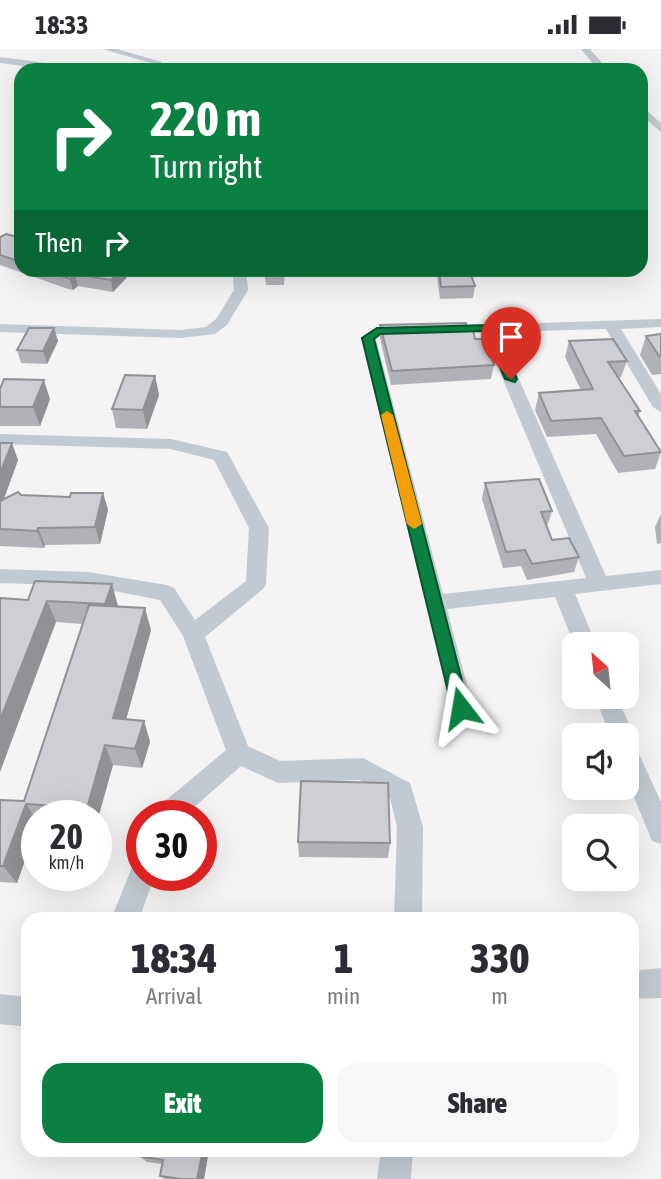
<!DOCTYPE html>
<html lang="en">
<head>
<meta charset="utf-8">
<style>
  :root { --surface:#fff; --page:#f7f7f7; --text:#2b2b33; --muted:#7c7c81; --accent:#0b8043 }
  body { margin:0; font-family:"Asap Condensed",sans-serif; background:var(--page); color:var(--text); height:100vh; display:flex; flex-direction:column; font-size:26px; white-space:nowrap }
  * { box-sizing:border-box; margin:0 }
  p { font-size:23px; color:var(--muted) }
  .icon { flex:none; width:38px; height:38px; fill:none; stroke:currentColor; stroke-width:2; stroke-linecap:round; stroke-linejoin:round }
  .map { position:relative; flex:1; overflow:hidden }
  .side { position:absolute; left:21px; top:863px; width:618px; height:245px; display:flex; flex-direction:column; background:var(--surface); border-radius:21px; box-shadow:0 7px 28px #0002 }
  .side>* { flex:none }
  .top-card { position:absolute; left:14px; top:14px; width:634px; height:214px; border-radius:21px; box-shadow:0 7px 28px #0002; background:#0b8043; color:#fff; overflow:hidden }
  .needle { width:46px; rotate:333deg }
  .buttons { position:absolute; left:562px; top:583px; display:grid; gap:14px }
  .buttons a { display:grid; place-items:center; width:77px; height:77px; border-radius:14px; background:var(--surface); box-shadow:0 7px 28px #0002; font-size:35px }
  .speed { position:absolute; left:21px; top:751px; display:flex; gap:14px; font-size:35px; font-weight:700; text-align:center }
  .speed>* { display:grid; place-content:center; width:91px; height:91px; border-radius:50%; background:var(--surface); box-shadow:0 7px 28px #0002; line-height:1 }
  .speed small { font-size:18px; font-weight:400 }
  .speed .limit { border:10px solid #d22; background:#fff; color:#111 }
  .pin { position:absolute; display:grid; place-items:center; width:60px; height:60px; color:#fff; margin:-72px -30px; border-radius:50% 50% 50% 0; rotate:-45deg; box-shadow:0 0 7px #0007 }
  .pin .icon { rotate:45deg }
  .me { position:absolute; width:77px; margin:-38px; rotate:346deg; stroke-linejoin:round; filter:drop-shadow(0 0 5px #0008) }
  .turn { display:flex; align-items:center; gap:24px; height:147px; padding:0 21px; font-size:32px }
  .turn .icon { width:91px; height:91px; stroke-width:2.5 }
  .turn b { display:block; font-size:49px; line-height:60px }
  .then { display:flex; align-items:center; height:66px; padding:0 21px; background:#0003; gap:14px; font-size:26px }
  .eta { display:flex; justify-content:space-evenly; align-items:center; height:119px; text-align:center }
  .eta b { font-size:42px; font-weight:800; line-height:49px }
  .cta { display:flex; gap:14px; margin-top:auto; padding:14px 21px }
  .cta a { flex:1; height:80px; border-radius:21px; background:var(--accent); color:#fff; font-size:28px; font-weight:800; line-height:80px; text-align:center }
  .cta a+a { background:var(--page); color:var(--text) }
  .status { display:flex; justify-content:space-between; align-items:center; height:49px; padding:0 35px; background:var(--surface); direction:ltr }
  .status svg { height:19px; fill:currentColor }
  .map>svg:first-child { display:block }
  .lines { fill:none; stroke-linecap:round; stroke-linejoin:round }
  .minor { fill:#c1cad2; fill-rule:evenodd }
  .wall { fill:#b0b2b7 }
  .shaded-wall { fill:#909195 }
  .building { fill:#cdcfd5; stroke:#909195; stroke-width:2 }
  .route { fill:#0b8043; stroke:#07532c; stroke-width:2 }
  .slow { fill:#f59e0b }
</style>
</head>
<body>
<div class="status"><b>18:33</b><svg viewBox="0 0 49 12"><path d="M0 12V9h3v3zM5 12V6h3v6zM10 12V3h3v9zM15 12V0h3v12zM26 1h20v11H26zM47 4h2v5h-2z"/></svg></div>
<div class="map">
<svg width="661" height="1130" viewBox="0 0 661 1130">
  <rect width="100%" height="100%" fill="#f5f3f3"/>
  <g class="lines">
    <g class="minor">
      <polygon points="102,0 117,0 162,13 158,16"/>
      <polygon points="581,0 590,0 608,21 598,21"/>
      <polygon points="0,8 76,18 81,21 55,21 0,14"/>
      <polygon points="640,56 661,74 661,83 640,65"/>
      <polygon points="232,220 246,220 248,241 227,276 215,285 180,289 0,283 0,275 180,281 206,278 216,270 234,241"/>
      <path d="M661,270V278L621,280L661,345V363L653,358L606,280L498,283L606,527L661,521V535L575,545L596,595H574L555,548L447,560L473,659L469,666L461,669L453,666L361,289C371,277 402,270 415,281C404,290 387,281 376,290L443,545L586,529L483,283L447,284L440,280L442,277Z"/>
      <polygon points="0,385 171,390 227,403 269,479 266,535 263,540 205,588 248,697 280,712 363,709 410,734 423,778 422,870 394,870 397,778 390,749 360,731 278,734 241,717 185,766 155,766 158,758 226,701 183,587 160,551 88,537 0,534 0,520 88,523 167,536 174,539 195,571 246,532 249,479 214,411 171,400 0,395"/>
      <polygon points="595,648 617,648 634,686 632,690 661,753 661,795 652,792 626,729 626,686 610,686"/>
      <polygon points="142,812 142,826 155,826 139,870 111,870 133,816"/>
      <polygon points="661,919 661,949 632,950 632,922"/>
      <polygon points="0,945 28,948 28,978 0,975"/>
      <polygon points="381,1101 413,1101 411,1130 377,1130"/>
    </g>
  </g>
  <g class="wall">
    <polygon points="0,188 21,189 21,220 128,220 129,226 113,243 78,237 73,241 68,240 0,216"/>
    <polygon points="264,220 285,220 284,236 266,236"/>
    <polygon points="436,220 469,220 475,237 473,249 440,250"/>
    <polygon points="483,220 517,220 516,224 485,225"/>
    <polygon points="380,276 467,279 494,316 491,330 391,336 380,290"/>
    <polygon points="54,279 58,292 47,315 21,314 17,301"/>
    <polygon points="661,285 661,325 652,326 640,306 646,287"/>
    <polygon points="569,292 627,312 621,328 618,329 640,362 638,367 661,403 655,420 618,424 596,385 547,388 535,361 539,344 581,341 565,308"/>
    <polygon points="155,327 159,346 147,380 116,379 112,360"/>
    <polygon points="0,340 50,350 40,377 0,377"/>
    <polygon points="0,394 18,411 4,450 21,446 70,448 103,444 108,461 100,495 45,496 44,499 0,497"/>
    <polygon points="485,434 552,462 547,478 552,491 579,508 574,523 527,531 521,517 503,519 482,450"/>
    <polygon points="661,465 661,494 657,495 655,478"/>
    <polygon points="35,532 118,558 151,581 126,670 144,672 150,693 142,719 113,716 96,766 37,766 37,777 17,834 0,833 0,751 24,752 83,575 56,573 28,551"/>
    <polygon points="298,793 390,794 388,809 299,808"/>
    <polygon points="140,1101 209,1101 204,1130 165,1130 160,1127 162,1115 147,1113 139,1107"/>
  </g>
  <g class="shaded-wall">
    <polygon points="121,220 128,220 129,226 113,243 111,231"/>
    <polygon points="75,225 78,237 73,241 70,230"/>
    <polygon points="54,279 58,292 47,315 43,302"/>
    <polygon points="155,327 159,346 147,380 143,361"/>
    <polygon points="44,331 50,350 40,377 33,358"/>
    <polygon points="12,394 18,411 0,460 0,424"/>
    <polygon points="103,444 108,461 100,495 95,478"/>
    <polygon points="38,479 45,496 44,499 37,482"/>
    <polygon points="112,535 118,557 112,577 105,555"/>
    <polygon points="47,552 56,573 0,723 0,671"/>
    <polygon points="145,559 151,581 121,689 113,669"/>
    <polygon points="144,672 150,693 142,719 135,700"/>
    <polygon points="105,696 113,716 96,777 96,766 90,766 87,759"/>
    <polygon points="26,755 37,772 37,777 17,834 3,817"/>
    <polygon points="203,1101 209,1101 204,1130 197,1130"/>
  </g>
  <g class="building">
    <polygon points="6,185 21,189 21,213 0,206 0,188"/>
    <polygon points="42,220 121,220 111,231 75,225 70,230"/>
    <rect x="265" y="220" width="19" height="4"/>
    <polygon points="439,220 469,220 475,237 441,238"/>
    <polygon points="466,274 467,279 473,279 475,290 484,290 494,316 392,322 380,276"/>
    <polygon points="29,279 54,279 43,302 17,301"/>
    <polygon points="661,285 661,307 659,307 646,287"/>
    <polygon points="613,290 627,312 608,313 640,362 635,362 661,403 624,407 601,369 551,372 539,344 593,340 569,292"/>
    <polygon points="125,326 155,327 143,361 112,360"/>
    <polygon points="4,330 44,331 33,358 0,358 0,340"/>
    <polygon points="0,394 12,394 0,424"/>
    <polygon points="539,430 552,462 541,463 552,491 569,489 579,508 532,515 525,501 506,503 485,434"/>
    <polygon points="18,443 21,446 70,448 71,444 103,444 95,478 38,479 37,482 0,480 0,452"/>
    <polygon points="35,532 112,535 105,555 47,552 0,671 0,549 28,551"/>
    <polygon points="89,556 145,559 113,669 144,672 135,700 105,696 87,759 26,755 3,817 0,817 0,751 24,752"/>
    <polygon points="301,732 388,734 390,794 298,793"/>
    <polygon points="140,1101 203,1101 197,1130 181,1130 160,1127 163,1111 139,1107"/>
  </g>
  <polygon class="route" points="489,276 494,279 517,330 515,333 505,330 485,282 380,285 374,290 469,659 467,664 461,667 454,664 452,659 362,289 377,279"/>
  <polygon class="slow" points="387,362 393,366 422,475 414,480 407,475 381,366"/>
</svg>
<div class="buttons">
<a><svg class="needle" viewBox="-14 -14 28 28"><path d="M0-13l5 13h-10z" fill="#e53935"/><path d="M0 13l5-13h-10z" fill="#7c7c81"/></svg></a>
<a><svg class="icon" aria-label="sound" viewBox="0 0 24 24"><path d="M4 9h4l5-4v14l-5-4H4zM17 9q2 3 0 6"/></svg></a>
<a><svg class="icon" aria-label="search" viewBox="0 0 24 24"><circle cx="10" cy="10" r="6"/><path d="M15 15l6 6"/></svg></a>
</div>
<div class="speed"><div>20<small>km/h</small></div><div class="limit">30</div></div>
<div class="pin" style="left:511px;top:330px;background:#d93025"><svg class="icon" aria-label="arrive" viewBox="0 0 24 24"><path d="M6 21V4h12l-3 4 3 4H6"/></svg></div>
<svg class="me" style="left:461px;top:659px" viewBox="-20 -20 40 40"><path d="M0-17L14 15 0 8-14 15z" fill="#0b8043" stroke="#fff" stroke-width="4"/></svg>
<div class="top-card">
<div class="turn"><svg class="icon" aria-label="right" viewBox="0 0 24 24"><path d="M7 20v-9h11M14 6l5 5-5 5"/></svg><div><b>220 m</b>Turn right</div></div>
<div class="then">Then<svg class="icon" aria-label="right" viewBox="0 0 24 24"><path d="M7 20v-9h11M14 6l5 5-5 5"/></svg></div>
</div>
<section class="side">
<div class="eta">
<div><b>18:34</b><p>Arrival</p></div>
<div><b>1</b><p>min</p></div>
<div><b>330</b><p>m</p></div>
</div>
<div class="cta"><a>Exit</a><a>Share</a></div>
</section>
</div>
</body>
</html>
